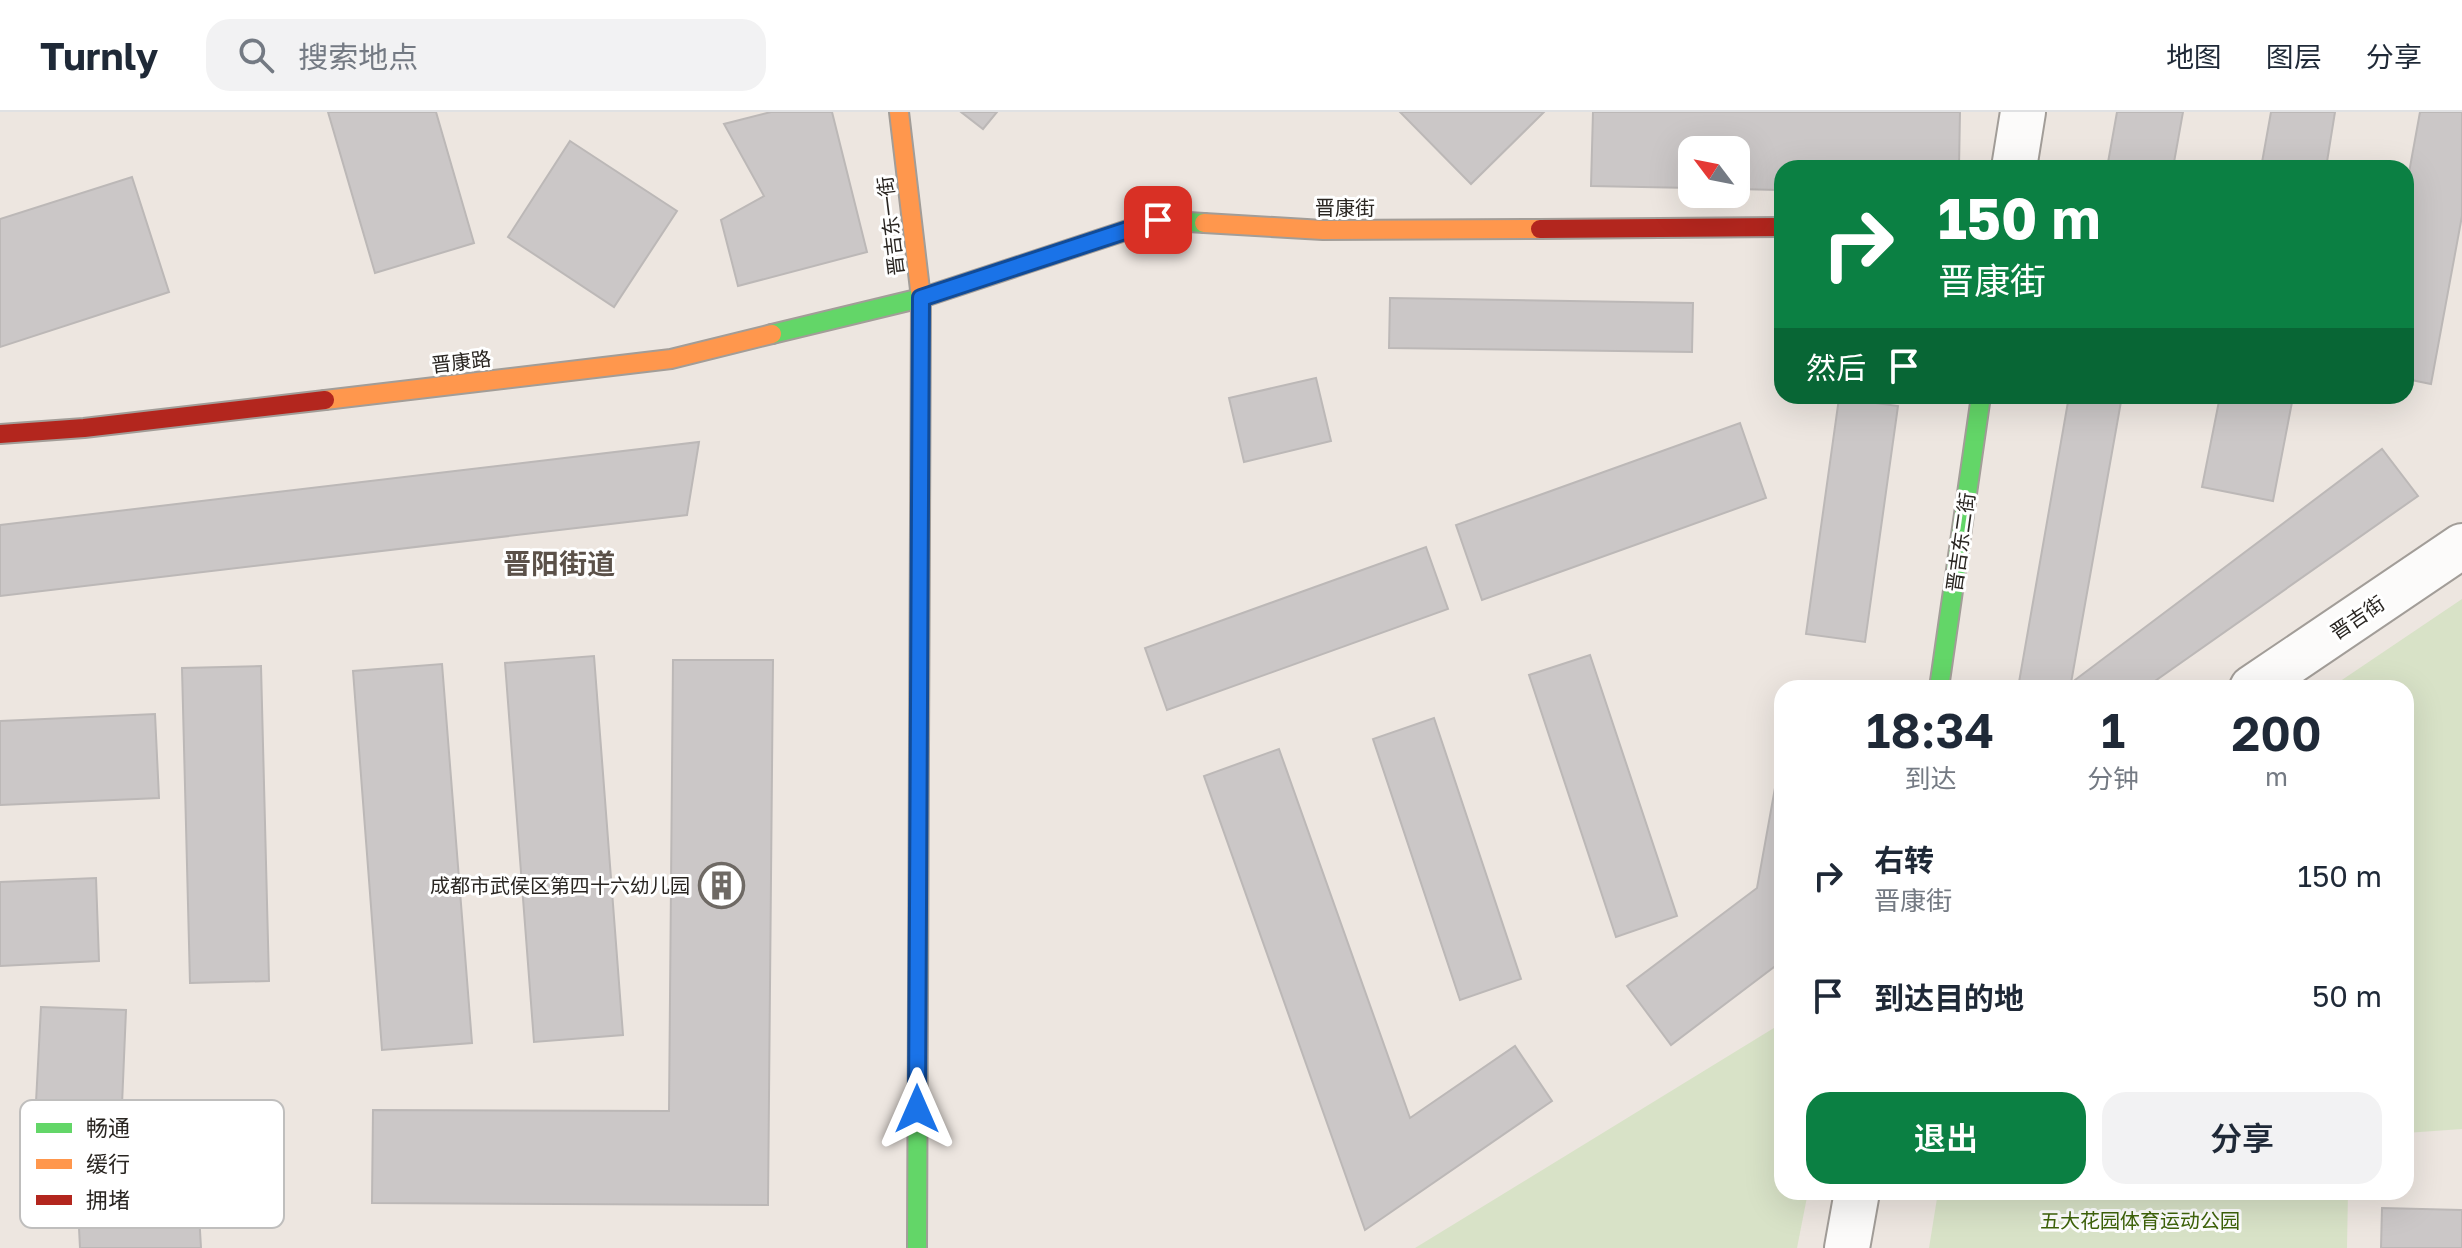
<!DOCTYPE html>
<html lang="zh">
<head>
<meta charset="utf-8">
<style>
  :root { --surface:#fff; --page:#f2f2f3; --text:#1f2937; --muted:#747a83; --line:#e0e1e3; --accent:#0b8043 }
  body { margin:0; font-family:"Golos Text","Noto Sans SC",sans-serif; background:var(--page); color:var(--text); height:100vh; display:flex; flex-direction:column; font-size:30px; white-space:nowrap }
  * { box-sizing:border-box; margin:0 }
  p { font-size:26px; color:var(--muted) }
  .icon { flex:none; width:44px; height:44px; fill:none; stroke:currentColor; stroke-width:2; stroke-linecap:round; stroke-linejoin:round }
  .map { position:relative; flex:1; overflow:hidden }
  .details { position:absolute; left:1774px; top:568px; width:640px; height:520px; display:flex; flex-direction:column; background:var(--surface); border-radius:24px; box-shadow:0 8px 32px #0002 }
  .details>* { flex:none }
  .top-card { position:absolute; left:1774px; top:48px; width:640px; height:244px; border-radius:24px; box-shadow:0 8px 32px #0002; background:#0b8043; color:#fff; overflow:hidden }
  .needle { width:52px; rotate:302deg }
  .controls { position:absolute; left:1678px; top:24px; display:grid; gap:16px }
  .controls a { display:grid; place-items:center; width:72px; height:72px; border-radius:16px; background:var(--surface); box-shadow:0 8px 32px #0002; font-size:40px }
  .pin { position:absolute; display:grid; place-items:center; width:68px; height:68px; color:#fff; margin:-34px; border-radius:16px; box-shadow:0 4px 12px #0006 }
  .me { position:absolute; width:88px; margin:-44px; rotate:0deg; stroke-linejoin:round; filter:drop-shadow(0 0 6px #0008) }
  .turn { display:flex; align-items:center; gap:28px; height:168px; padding:0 32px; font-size:36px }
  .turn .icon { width:104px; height:104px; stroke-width:2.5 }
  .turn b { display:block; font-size:56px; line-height:68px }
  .then { display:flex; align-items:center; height:76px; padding:0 32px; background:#0003; gap:16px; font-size:30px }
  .eta { display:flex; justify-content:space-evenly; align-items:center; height:136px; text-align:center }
  .eta b { font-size:48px; font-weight:600; line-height:56px }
  .action { display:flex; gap:16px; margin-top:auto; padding:16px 32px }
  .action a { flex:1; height:92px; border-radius:24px; background:var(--accent); color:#fff; font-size:32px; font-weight:600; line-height:92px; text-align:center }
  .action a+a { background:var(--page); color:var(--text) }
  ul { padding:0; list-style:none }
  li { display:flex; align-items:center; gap:24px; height:120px; padding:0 32px }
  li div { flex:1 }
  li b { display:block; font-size:30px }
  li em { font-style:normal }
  header { display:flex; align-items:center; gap:48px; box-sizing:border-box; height:112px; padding:0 40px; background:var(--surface); border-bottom:2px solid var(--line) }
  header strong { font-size:38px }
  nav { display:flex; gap:44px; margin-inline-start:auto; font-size:28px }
  .search { width:560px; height:72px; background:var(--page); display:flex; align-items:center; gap:20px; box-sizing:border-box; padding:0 28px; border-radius:24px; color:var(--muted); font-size:30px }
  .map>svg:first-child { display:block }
  .green { fill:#d8e2c7 }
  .building { fill:#cbc7c7; stroke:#bcb8b7; stroke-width:2 }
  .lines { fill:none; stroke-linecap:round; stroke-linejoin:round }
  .street-casing { stroke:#a29d98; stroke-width:48 }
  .fast-casing { stroke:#a29d98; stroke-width:22 }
  .slow-casing { stroke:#a29d98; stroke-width:22 }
  .jam-casing { stroke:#a29d98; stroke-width:22 }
  .street { stroke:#fcfbfa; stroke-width:44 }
  .fast { stroke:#63d668; stroke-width:18 }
  .slow { stroke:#ff974d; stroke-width:18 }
  .jam { stroke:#b3261e; stroke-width:18 }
  .route-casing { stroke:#114b97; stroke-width:20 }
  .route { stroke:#1a73e8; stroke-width:14 }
  .labels { text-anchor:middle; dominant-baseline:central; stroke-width:6; stroke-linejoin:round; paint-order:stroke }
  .street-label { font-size:20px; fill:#2a2622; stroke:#fff }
  .poi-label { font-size:20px; fill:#2a2622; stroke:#fff; text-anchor:end }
  .park-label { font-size:20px; fill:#3e630a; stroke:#fff }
  .district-label { font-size:28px; font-weight:bold; fill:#5b5149; stroke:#fff }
  .key { fill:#fff; stroke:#bfbebd; stroke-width:2 }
  .key-label { font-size:22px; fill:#2a2622 }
</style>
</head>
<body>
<header>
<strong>Turnly</strong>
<div class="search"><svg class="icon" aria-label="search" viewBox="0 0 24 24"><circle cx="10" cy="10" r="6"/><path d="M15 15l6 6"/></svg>搜索地点</div>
<nav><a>地图</a><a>图层</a><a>分享</a></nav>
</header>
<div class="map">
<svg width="2462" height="1136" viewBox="0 0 2462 1136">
  <rect width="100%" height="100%" fill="#ede6e0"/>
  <g class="green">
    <polygon points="2462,487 2462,1017 2406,1021 2406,576 2330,576"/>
    <polygon points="1782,911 1782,1080 1808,1080 1797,1136 1415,1136"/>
    <polygon points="1938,1080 2348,1080 2347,1136 1929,1136"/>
  </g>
  <g class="building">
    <polygon points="328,0 436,0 474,131 375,161"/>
    <polygon points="771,0 832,0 867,140 738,174 721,108 764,84 724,12"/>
    <polygon points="961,0 997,0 983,17"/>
    <polygon points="1400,0 1544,0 1471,72"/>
    <polygon points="1593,0 1960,0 1959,56 1782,56 1782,78 1736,77 1736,38 1692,38 1692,76 1591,74"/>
    <polygon points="2117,0 2183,0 2173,56 2107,56"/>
    <polygon points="2271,0 2335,0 2326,56 2261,56"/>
    <polygon points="2420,0 2462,0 2462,104 2431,272 2406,267 2406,77"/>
    <polygon points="570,29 677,99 614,195 508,125"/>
    <polygon points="132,65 169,180 0,235 0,107"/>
    <polygon points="1390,186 1693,191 1692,240 1389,236"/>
    <polygon points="1316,266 1331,329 1244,350 1229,286"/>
    <polygon points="2069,284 2122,284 2071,571 2382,337 2418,384 2145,576 2018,576"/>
    <polygon points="2220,284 2293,285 2273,389 2202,375"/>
    <polygon points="1839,286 1898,294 1865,530 1806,522"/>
    <polygon points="1740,311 1766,386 1482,488 1456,413"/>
    <polygon points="699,330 687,403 0,484 0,413"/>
    <polygon points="1426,435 1448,497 1167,598 1145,536"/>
    <polygon points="1590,543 1677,804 1616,825 1529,563"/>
    <polygon points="594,544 623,923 534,930 505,551"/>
    <polygon points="673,548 773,548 768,1093 372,1091 373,998 669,999"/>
    <polygon points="442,552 472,931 382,938 353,559"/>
    <polygon points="261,554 269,869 190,871 182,556"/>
    <polygon points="155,602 159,686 0,693 0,609"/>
    <polygon points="1434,606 1521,867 1460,888 1373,627"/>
    <polygon points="1279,637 1410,1006 1515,934 1552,989 1365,1118 1204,664"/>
    <polygon points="1782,637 1782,849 1671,933 1627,874 1757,776"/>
    <polygon points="96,766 99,849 0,854 0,770"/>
    <polygon points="41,895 126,898 122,993 36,990"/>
    <polygon points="196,1049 201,1136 80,1136 76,1056"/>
    <polygon points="2382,1096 2462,1098 2462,1136 2381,1136"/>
  </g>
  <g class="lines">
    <defs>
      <g id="street">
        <polyline points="2014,56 2023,0"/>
        <polyline points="2252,576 2462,434"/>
        <polyline points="1847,1136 1857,1080"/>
      </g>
      <g id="fast">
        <polyline points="772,222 921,186 1158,108 1204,111"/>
        <polyline points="1939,576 1981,284"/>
        <polyline points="917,1136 919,636"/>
      </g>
      <g id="slow">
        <polyline points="899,0 921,186 919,636"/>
        <polyline points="1204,111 1323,118 1540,117"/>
        <polyline points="325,288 671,247 772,222"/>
      </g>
      <g id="jam">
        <polyline points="1540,117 1782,115"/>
        <polyline points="0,322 84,316 325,288"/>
      </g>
    </defs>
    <use href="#street" class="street-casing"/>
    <use href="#fast" class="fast-casing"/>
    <use href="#slow" class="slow-casing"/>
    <use href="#jam" class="jam-casing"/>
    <use href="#street" class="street"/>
    <use href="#fast" class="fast"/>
    <use href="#slow" class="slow"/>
    <use href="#jam" class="jam"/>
  </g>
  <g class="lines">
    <defs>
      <polyline id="route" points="917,997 921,186 1158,108"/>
    </defs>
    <use href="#route" class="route-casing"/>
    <use href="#route" class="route"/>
  </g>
  <defs>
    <symbol id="building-ring" viewBox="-11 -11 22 22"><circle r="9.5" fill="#fff" stroke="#6e6964" stroke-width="1.5"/><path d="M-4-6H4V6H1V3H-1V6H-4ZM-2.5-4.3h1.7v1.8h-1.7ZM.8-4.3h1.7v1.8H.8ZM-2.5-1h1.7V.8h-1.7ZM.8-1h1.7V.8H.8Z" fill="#6e6964"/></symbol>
  </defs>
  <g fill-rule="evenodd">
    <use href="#building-ring" x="696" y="748" width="51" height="51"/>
  </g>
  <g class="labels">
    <g class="street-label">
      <text x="1345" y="95">晋康街</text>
      <text transform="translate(890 114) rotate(-97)">晋吉东一街</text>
      <text transform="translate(461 249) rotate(-7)">晋康路</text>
      <text transform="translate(1960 430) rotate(-82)">晋吉东二街</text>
      <text transform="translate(2357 505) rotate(-34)">晋吉街</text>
    </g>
    <g class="poi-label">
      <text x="690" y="773">成都市武侯区第四十六幼儿园</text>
    </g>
    <g class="park-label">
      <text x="2140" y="1108">五大花园体育运动公园</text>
    </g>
    <g class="district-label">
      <text x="559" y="451">晋阳街道</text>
    </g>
  </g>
  <rect x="20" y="988" width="264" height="128" rx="12" class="key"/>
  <rect x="36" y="1011" width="36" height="10" fill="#63d668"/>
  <rect x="36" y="1047" width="36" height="10" fill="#ff974d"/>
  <rect x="36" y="1083" width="36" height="10" fill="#b3261e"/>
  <g class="key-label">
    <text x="86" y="1024">畅通</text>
    <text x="86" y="1060">缓行</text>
    <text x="86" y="1096">拥堵</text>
  </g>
</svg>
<div class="controls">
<a><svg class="needle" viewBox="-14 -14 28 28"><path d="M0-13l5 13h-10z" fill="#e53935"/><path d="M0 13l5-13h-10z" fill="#747a83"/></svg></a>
</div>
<div class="pin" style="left:1158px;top:108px;background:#d93025"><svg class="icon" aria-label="arrive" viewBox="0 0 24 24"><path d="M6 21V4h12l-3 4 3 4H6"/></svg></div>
<svg class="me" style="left:917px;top:997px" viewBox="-20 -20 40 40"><path d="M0-17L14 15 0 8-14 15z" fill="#1a73e8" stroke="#fff" stroke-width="4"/></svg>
<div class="top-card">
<div class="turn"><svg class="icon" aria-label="right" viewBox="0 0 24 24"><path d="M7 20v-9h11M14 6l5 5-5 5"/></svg><div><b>150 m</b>晋康街</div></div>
<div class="then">然后<svg class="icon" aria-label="arrive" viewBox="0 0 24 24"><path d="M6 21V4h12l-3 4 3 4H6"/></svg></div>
</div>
<section class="details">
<div class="eta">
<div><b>18:34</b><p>到达</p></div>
<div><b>1</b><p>分钟</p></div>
<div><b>200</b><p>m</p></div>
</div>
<ul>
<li><svg class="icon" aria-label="right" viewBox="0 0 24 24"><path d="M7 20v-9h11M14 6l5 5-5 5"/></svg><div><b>右转</b><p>晋康街</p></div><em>150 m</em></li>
<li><svg class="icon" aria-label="arrive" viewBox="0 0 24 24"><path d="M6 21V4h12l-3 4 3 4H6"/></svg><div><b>到达目的地</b></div><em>50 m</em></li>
</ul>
<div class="action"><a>退出</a><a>分享</a></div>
</section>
</div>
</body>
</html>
